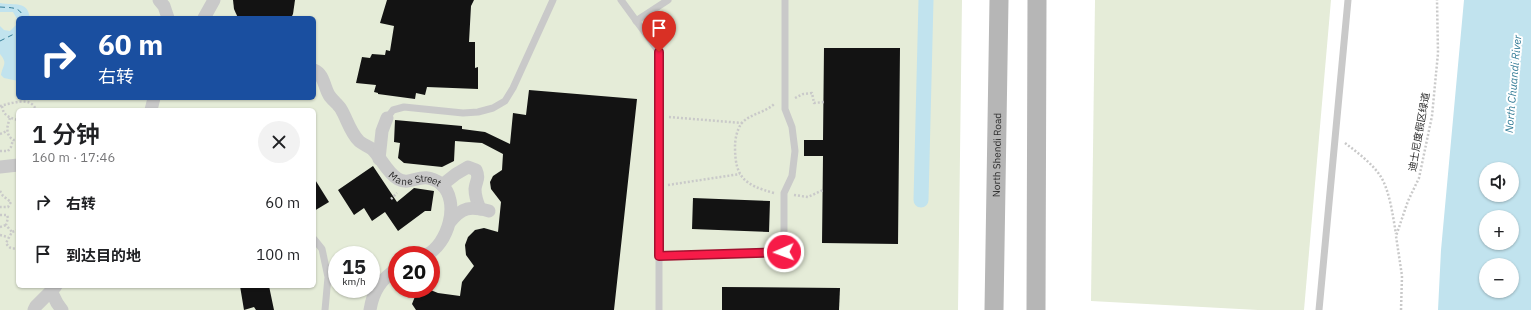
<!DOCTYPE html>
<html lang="zh">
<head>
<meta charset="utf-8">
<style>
  :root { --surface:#fff; --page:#f2f2f2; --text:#202124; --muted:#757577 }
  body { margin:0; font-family:"IBM Plex Sans","Noto Sans SC",sans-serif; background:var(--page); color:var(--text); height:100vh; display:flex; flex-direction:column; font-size:15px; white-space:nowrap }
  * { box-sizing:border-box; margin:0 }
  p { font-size:13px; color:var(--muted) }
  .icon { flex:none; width:22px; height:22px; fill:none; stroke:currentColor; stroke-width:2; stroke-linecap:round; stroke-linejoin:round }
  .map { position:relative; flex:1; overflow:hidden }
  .details { position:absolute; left:16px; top:108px; width:300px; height:180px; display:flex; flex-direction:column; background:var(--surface); border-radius:6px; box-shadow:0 1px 3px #0004 }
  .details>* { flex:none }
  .banner { position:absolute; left:16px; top:16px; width:300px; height:84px; border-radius:6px; box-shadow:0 1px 3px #0004; background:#1a4fa0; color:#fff; overflow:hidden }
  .fabs { position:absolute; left:1479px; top:162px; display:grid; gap:8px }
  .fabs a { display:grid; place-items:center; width:40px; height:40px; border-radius:50%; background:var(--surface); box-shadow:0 1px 3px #0004; font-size:20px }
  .speed { position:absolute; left:328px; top:246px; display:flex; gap:8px; font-size:20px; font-weight:700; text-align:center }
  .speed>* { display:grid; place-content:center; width:52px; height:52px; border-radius:50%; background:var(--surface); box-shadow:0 1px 3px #0004; line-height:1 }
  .speed small { font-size:10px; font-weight:400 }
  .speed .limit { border:6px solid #d22; background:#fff; color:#111 }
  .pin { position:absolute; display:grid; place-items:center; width:34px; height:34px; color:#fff; margin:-41px -17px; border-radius:50% 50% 50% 0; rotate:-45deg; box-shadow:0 0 4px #0007 }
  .pin .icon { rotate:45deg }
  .me { position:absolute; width:44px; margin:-22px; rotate:268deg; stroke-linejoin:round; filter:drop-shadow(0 0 3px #0008) }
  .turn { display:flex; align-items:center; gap:14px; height:84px; padding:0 16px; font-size:18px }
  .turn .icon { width:52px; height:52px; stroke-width:2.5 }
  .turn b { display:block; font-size:28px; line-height:34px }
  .round { display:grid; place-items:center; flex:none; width:42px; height:42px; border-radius:21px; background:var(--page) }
  .head { display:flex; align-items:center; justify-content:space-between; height:68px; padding:0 16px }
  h1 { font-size:24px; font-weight:600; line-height:30px }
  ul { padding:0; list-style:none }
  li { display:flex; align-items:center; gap:12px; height:52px; padding:0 16px }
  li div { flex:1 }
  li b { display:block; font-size:15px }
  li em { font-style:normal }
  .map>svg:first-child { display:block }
  .green { fill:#e5ecd8; fill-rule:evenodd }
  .water { fill:#c1e3ee; fill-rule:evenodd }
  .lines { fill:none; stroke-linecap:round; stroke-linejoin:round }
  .canal { stroke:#c1e3ee; stroke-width:15 }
  .ferry { stroke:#337c96; stroke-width:1; stroke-dasharray:5 4; stroke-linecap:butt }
  .building { fill:#131313 }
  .path { stroke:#c9c9c9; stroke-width:2.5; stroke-dasharray:2 2; stroke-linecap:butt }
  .lane { stroke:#c9c9c9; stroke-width:7 }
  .street { stroke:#c9c9c9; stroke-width:13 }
  .secondary { stroke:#b6b6b6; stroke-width:19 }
  .route-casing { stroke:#a1122f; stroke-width:10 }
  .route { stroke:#f71b48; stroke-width:7 }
  .labels { text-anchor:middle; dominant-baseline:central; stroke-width:4; stroke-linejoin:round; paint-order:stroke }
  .street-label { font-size:10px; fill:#2c2c2c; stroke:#fff }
  .water-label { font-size:11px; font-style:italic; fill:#337c96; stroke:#fff }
</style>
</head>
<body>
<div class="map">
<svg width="1531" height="310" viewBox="0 0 1531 310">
  <rect width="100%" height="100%" fill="#fff"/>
  <g class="green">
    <path d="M0,0H962L958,310H0ZM18,18H314V98H18ZM18,110H314V286H18ZM337,255H371V289H337ZM397,255H431V289H397Z"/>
    <polygon points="1095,0 1331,0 1304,310 1258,310 1091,301"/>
  </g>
  <g class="water">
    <path d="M1464,0H1531V310H1438L1441,250ZM1486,169H1512V195H1486ZM1486,217H1512V243H1486ZM1486,265H1512V291H1486Z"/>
    <path d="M0,3C16,6 27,0 30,18H18V41L16,47L18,51V81L4,78L1,75C3,64 8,64 0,54V26L4,30L10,31L16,25L17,19L13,12H0Z"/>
  </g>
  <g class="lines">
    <polyline class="canal" points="921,200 926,0"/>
    <g class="ferry">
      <path d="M0,7C10,8 21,6 23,18"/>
      <polyline points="0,41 18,32"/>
    </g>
  </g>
  <g class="building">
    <polygon points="233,0 295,0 293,14 291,18 238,18 234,9"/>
    <polygon points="387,0 474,0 471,6 469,42 475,42 475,68 478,67 478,89 427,87 425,95 416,93 415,99 378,94 378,93 374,92 376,85 356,83 362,57 370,58 372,54 385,55 386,50 390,51 394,26 380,23"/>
    <polygon points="824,48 900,48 898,244 822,243 823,156 804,156 804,140 823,140"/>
    <polygon points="529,90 637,99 614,310 416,310 412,304 416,294 421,289 428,289 438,293 460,296 462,282 474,266 466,255 465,245 468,237 475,230 484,228 498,232 501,202 491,189 490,182 493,176 502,170 503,154 482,143 455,141 454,161 442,167 404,163 398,158 400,143 394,142 395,120 462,126 462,129 485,132 510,144 513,113 526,115"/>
    <polygon points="373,166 397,202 414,188 434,191 431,211 425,211 398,231 385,212 372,221 364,208 354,215 338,190"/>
    <polygon points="314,178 329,202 314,211"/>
    <polygon points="693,198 770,201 769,232 692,229"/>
    <polygon points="240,286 269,286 274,310 256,310 254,307 244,310"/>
    <polygon points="722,287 840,288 839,310 722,310"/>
  </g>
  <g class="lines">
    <g class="path">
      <polyline points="795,98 803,94 812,93 814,103 824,102"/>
      <path d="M0,106C10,104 31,95 36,110"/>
      <path d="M2,106C3,115 9,118 18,120"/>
      <polyline points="59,110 65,110"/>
      <polyline points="669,117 742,123"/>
      <path d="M10,118C7,126 5,134 13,140H18"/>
      <polyline points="0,134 7,131"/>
      <path d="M1345,143C1358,153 1372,163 1381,177C1390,192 1393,217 1396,234"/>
      <polyline points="0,151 8,151 11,147 13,140"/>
      <polyline points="668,185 740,174"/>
      <polyline points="0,191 3,196 11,202 8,207 0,207"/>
      <path d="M774,193C745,185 735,178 735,147C735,139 737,130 741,124C750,113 766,113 775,103"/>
      <polyline points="794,195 808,197 823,190"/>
      <polyline points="391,199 397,193"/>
      <polyline points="0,215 7,215 8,218 6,225 12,232"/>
      <polyline points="0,227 6,225"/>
      <path d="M18,230L12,232L6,243C9,248 12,250 18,247"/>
      <polyline points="0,235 8,237"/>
      <polyline points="1401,310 1402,276 1396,236 1408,201 1419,178 1432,116 1438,53 1437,0"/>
    </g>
    <g class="lane">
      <polyline points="621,0 659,52 659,310"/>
      <polyline points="636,21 668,0"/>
      <polyline points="387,118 393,110 404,107 463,113 478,112 493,108 505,101 513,88 553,0"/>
      <polyline points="314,239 322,249 328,277 325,310"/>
      <polyline points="659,256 784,252 784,193 792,176 795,151 792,127 785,109 785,0"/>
      <polyline points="1319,310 1348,0"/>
    </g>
    <g class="street">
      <polyline points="159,0 164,6 168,18"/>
      <polyline points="204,18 214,0"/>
      <path id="s1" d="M314,70C324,74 324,87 329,95C332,100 338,104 341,109C347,119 350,132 359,141C362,144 368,146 372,149C380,156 387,173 398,179C412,187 421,169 441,184C461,201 448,245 426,255"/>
      <polyline points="151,110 154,98"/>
      <polyline points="379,159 382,131 387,118"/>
      <polyline points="0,167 18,165"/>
      <path d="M442,185L456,174L468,167L476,170C480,179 476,180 475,189C475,197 477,202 480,209"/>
      <path d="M450,222C462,207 470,206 489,211"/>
      <polyline points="51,291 57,303 62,310"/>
      <polyline points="34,310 36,306 56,286"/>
      <path d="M370,310C373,291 381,279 397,269"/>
    </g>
    <g class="secondary">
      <path id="s2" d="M994,310L999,0"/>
      <polyline points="1036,310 1037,0"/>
    </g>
  </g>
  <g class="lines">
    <defs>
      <polyline id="route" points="659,52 659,256 784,252"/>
    </defs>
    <use href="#route" class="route-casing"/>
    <use href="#route" class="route"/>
  </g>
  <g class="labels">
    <g class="street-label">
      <text transform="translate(1419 132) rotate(-80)">迪士尼度假区绿道</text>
      <text stroke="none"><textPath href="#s2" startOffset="155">North Shendi Road</textPath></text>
      <text stroke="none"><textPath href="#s1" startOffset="158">Mane Street</textPath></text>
    </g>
    <g class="water-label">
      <text transform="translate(1513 84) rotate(-85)">North Chuandi River</text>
    </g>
  </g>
</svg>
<div class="fabs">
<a><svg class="icon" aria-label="sound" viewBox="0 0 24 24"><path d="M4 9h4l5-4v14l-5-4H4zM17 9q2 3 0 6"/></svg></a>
<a>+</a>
<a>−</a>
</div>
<div class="speed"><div>15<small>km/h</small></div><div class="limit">20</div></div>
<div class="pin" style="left:659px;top:52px;background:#d93025"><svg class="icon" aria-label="arrive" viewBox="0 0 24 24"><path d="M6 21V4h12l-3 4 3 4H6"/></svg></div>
<svg class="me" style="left:784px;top:252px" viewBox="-20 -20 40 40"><circle r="17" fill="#f71b48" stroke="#fff" stroke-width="3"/><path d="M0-11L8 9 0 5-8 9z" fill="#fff"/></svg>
<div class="banner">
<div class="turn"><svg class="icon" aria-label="right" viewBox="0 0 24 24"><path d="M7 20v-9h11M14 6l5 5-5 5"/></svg><div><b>60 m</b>右转</div></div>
</div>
<section class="details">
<div class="head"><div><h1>1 分钟</h1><p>160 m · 17:46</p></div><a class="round"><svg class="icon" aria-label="close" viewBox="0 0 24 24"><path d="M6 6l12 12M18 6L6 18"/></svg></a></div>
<ul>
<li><svg class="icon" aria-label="right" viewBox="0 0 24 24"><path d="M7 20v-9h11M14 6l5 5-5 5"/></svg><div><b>右转</b></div><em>60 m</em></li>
<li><svg class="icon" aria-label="arrive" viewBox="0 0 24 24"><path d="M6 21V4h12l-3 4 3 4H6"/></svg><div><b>到达目的地</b></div><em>100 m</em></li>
</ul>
</section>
</div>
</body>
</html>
